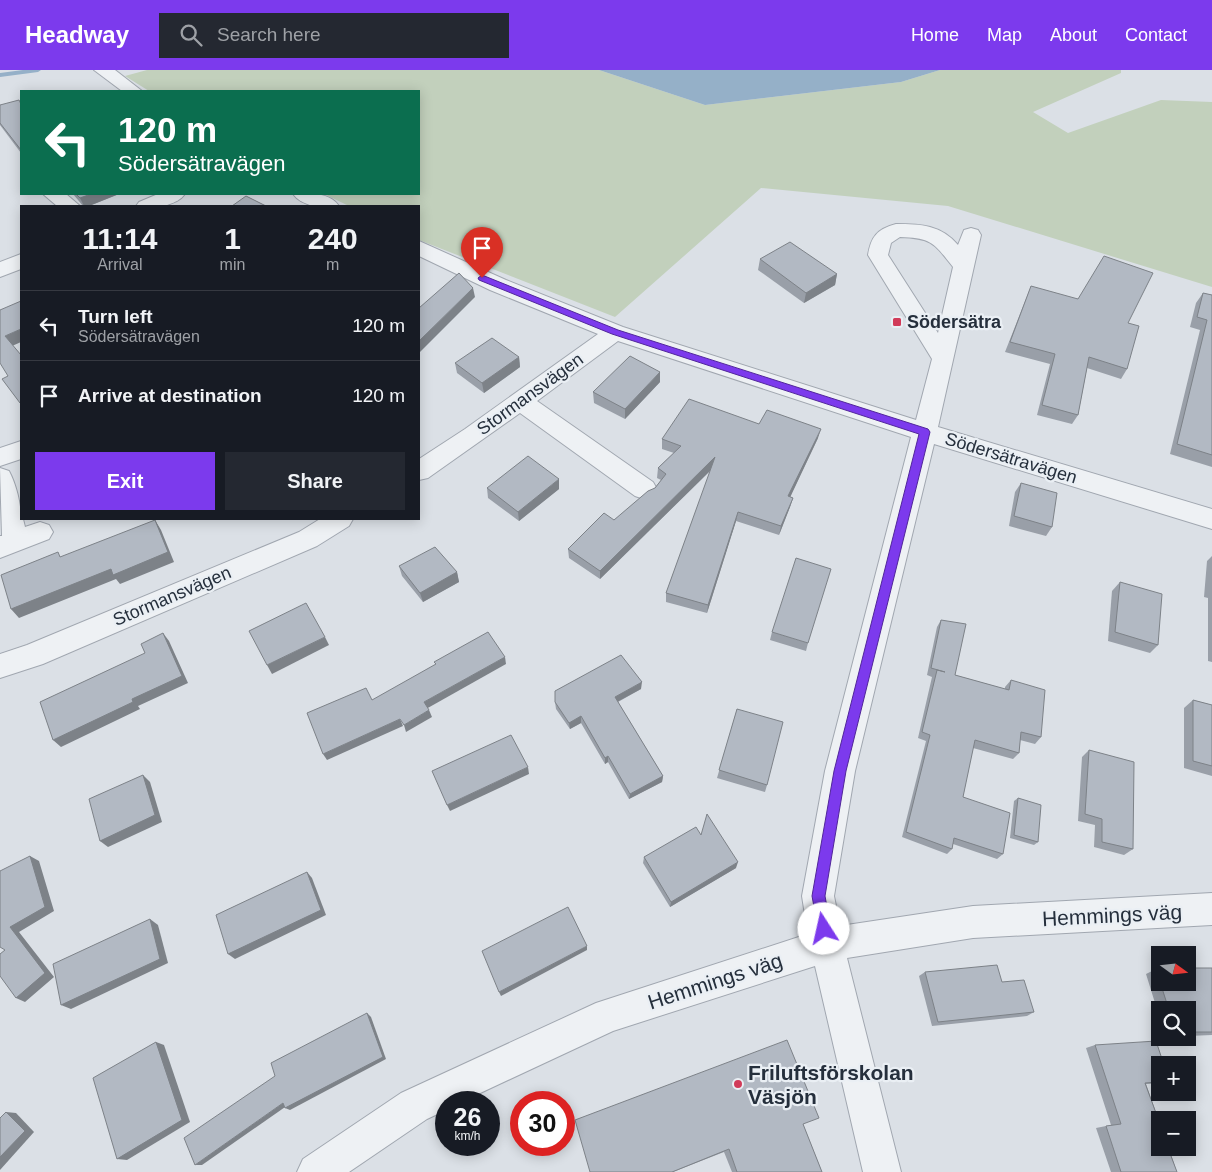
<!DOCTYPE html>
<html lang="en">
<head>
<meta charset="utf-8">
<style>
  :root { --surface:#171b24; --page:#242831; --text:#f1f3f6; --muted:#9ea1a6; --line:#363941; --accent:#7c3aed }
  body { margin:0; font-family:Arial,sans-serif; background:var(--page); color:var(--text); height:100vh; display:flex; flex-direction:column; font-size:19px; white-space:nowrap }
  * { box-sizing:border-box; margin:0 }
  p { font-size:16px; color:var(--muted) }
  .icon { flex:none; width:28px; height:28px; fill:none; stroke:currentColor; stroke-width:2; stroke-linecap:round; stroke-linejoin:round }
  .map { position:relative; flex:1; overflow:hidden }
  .sheet { position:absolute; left:20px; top:135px; width:400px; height:315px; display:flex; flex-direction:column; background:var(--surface); border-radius:0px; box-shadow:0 2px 12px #0003 }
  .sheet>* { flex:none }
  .top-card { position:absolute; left:20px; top:20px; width:400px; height:105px; border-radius:0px; box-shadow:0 2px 12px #0003; background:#0b6e4f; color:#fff; overflow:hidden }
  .needle { width:32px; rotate:105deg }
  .buttons { position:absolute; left:1151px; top:876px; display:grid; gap:10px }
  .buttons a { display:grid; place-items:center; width:45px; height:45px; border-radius:0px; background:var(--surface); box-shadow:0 2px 12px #0003; font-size:25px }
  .speed { position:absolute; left:435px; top:1021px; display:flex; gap:10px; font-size:25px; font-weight:700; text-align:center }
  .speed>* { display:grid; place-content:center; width:65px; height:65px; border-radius:50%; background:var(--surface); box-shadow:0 2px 12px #0003; line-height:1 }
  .speed small { font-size:12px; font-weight:400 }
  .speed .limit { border:8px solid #d22; background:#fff; color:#111 }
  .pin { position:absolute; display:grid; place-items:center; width:42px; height:42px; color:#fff; margin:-51px -21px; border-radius:50% 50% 50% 0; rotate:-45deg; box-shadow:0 0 5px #0007 }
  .pin .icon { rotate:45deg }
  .me { position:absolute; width:55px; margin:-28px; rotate:350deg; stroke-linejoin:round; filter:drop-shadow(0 0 4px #0008) }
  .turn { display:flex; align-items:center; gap:18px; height:105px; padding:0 15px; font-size:22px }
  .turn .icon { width:65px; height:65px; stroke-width:2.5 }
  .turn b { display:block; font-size:35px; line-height:42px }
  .eta { display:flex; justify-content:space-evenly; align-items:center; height:85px; text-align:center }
  .eta b { font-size:30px; font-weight:800; line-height:35px }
  .button { display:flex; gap:10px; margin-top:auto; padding:10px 15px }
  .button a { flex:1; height:58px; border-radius:0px; background:var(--accent); color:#fff; font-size:20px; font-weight:800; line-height:58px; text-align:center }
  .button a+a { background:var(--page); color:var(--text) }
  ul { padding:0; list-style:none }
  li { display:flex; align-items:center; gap:15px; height:70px; padding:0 15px; border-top:1px solid var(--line) }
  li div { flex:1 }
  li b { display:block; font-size:19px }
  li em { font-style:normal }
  header { display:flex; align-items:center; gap:30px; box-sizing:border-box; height:70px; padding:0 25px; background:var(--accent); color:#fff }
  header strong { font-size:24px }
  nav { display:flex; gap:28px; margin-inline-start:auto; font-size:18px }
  .search { width:350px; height:45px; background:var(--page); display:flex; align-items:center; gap:12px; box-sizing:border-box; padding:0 18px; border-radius:0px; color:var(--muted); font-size:19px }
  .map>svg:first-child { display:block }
  .green { fill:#c2d0bc }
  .water { fill:#95b0c8 }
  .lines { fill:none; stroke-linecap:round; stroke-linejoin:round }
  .stream { fill:#95b0c8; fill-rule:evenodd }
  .minor-casing { stroke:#a1a7b0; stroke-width:2 }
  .minor { fill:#eef1f4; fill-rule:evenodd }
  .wall { fill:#999fa8 }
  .shaded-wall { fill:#7d8288 }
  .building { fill:#b2b9c3; stroke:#7d8288 }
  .route { fill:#7c3aed; stroke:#51269a }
  .poi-dot { fill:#d13b59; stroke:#eaeff4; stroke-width:2 }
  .labels { text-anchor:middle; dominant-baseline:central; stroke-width:4.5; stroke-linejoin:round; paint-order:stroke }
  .poi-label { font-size:18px; font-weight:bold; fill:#252f3c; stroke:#eaeff4; text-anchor:start }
  .street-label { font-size:18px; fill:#252f3c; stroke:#eaeff4 }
  .near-street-label { font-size:21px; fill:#252f3c; stroke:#eaeff4 }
  .near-poi-label { font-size:21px; font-weight:bold; fill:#252f3c; stroke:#eaeff4; text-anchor:start }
</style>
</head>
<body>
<header>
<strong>Headway</strong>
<div class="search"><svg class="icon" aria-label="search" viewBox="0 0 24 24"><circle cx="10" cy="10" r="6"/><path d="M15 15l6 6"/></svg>Search here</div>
<nav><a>Home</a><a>Map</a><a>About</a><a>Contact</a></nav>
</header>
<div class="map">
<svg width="1212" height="1102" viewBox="0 0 1212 1102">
  <rect width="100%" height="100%" fill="#dbe0e6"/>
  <polygon class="green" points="147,0 599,0 705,35 901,12 940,0 1121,0 1121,3 1033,42 1068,63 1161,30 1212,32 1212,217 948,136 761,118 615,247 419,170 419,136 349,136 324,124 419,124 419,21 149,21 125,6"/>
  <polygon class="water" points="599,0 940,0 901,12 705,35"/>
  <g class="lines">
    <polygon class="stream" points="23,0 41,0 38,2 0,7 0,3"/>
    <defs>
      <g id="minor">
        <polygon points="94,0 115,0 142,21 122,21"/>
        <polygon points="43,124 66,124 80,136 57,136"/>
        <path d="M158,124H185C175,138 151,137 136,136L139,132Z"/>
        <path d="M293,124C308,123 330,122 339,136C324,137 303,138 293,124Z"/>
        <path d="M896,154C921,154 941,155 958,175L964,160L971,158L978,160L981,165L938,357L1212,439V459L934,374L855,701L834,826L840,856L973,836L1212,823V855L973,868L847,888L901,1102H863L815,896L613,961L461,1032H446V1040L427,1049L349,1102H297L303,1089L401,1023L596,933L808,864L802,826L825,701L911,367L618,271L537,331L653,412L657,419L653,426L644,429L635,426L520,343L428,408L419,410V389L465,359L598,264L490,220L419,186V171L506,210L623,257L916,350L932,289L868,185C871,167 877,159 896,154ZM900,167C932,168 934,173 953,197L938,263L888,185L891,173Z"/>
        <polygon points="21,184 21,199 0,207 0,192"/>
        <polygon points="21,371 21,389 0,396 0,378"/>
        <path d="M0,398L9,401C16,414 21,434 21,449H23L25,457L40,452L49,455L53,462L49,469L0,488V466H2Z"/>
        <polygon points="320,449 353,449 349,456 317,476 43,594 0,608 0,584 27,575 299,462"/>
      </g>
    </defs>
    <use href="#minor" class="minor-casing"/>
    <use href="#minor" class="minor"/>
  </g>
  <g class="wall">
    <polygon points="21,34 21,83 0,55 0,35"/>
    <polygon points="73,124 119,124 89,136 83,136"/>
    <polygon points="760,189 837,204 835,215 804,233 758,200"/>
    <polygon points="1031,216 1128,253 1127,299 1121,309 1087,298 1078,345 1072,354 1037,345 1050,294 1005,282"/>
    <polygon points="1203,223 1212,225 1212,397 1170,384 1200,260 1190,257 1196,233"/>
    <polygon points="519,287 520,297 484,323 457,303 455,293"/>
    <polygon points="660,312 625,349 594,333 593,322"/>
    <polygon points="759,354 818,368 790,427 793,428 790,437 779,465 736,451 707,543 666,532 666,523 711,400 600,509 569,488 568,479 614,450 655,418 661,410 657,408 658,398 674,383 662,379 662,369"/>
    <polygon points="1021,413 1052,457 1046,466 1009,456 1015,422"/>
    <polygon points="487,418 559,419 519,451 488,428"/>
    <polygon points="1212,486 1212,592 1208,591 1208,528 1204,527 1207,491"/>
    <polygon points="399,496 457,502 459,512 423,532 402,506"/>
    <polygon points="1120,512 1158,575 1150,583 1108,571 1112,521"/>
    <polygon points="941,550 955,605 1005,619 1005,617 1011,610 1041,667 1035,674 1020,670 1019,683 1013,689 973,678 963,727 1003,784 997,789 953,774 952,779 947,784 902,767 926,671 918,668 932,607 927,605 937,557"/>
    <polygon points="772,562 808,573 806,581 770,570"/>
    <polygon points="641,619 618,632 663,706 662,712 629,729 608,692 605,694 581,653 570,659 556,639 555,632"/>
    <polygon points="1193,630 1212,635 1212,706 1184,698 1184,638"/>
    <polygon points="737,639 767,715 765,722 717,708"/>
    <polygon points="1089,680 1133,779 1124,785 1094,777 1095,755 1078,751 1082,687"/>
    <polygon points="1018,728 1038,772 1034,775 1010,768 1014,731"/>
    <polygon points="701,765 736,798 670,837 643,793 644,787"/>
    <polygon points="1212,898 1212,965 1188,966 1188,940 1160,940 1160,949 1146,904 1156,899"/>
    <polygon points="925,902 1002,912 1034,942 1027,946 932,956 919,906"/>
    <polygon points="1095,975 1160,995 1160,1013 1146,1014 1177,1102 1111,1102 1096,1058 1111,1055 1086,978"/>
    <polygon points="803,1054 822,1102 732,1102 724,1082 673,1102 590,1102"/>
  </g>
  <g class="shaded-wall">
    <polygon points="91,124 119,124 89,136 84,136 80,128"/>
    <polygon points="837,204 835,215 804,233 806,223"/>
    <polygon points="473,218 475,227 419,283 419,271"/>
    <polygon points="21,259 21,272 12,276 5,266"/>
    <polygon points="519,287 520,297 484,323 482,313"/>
    <polygon points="660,302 660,312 625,349 625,339"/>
    <polygon points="821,359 818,368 786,436 788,426"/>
    <polygon points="715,387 714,397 600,509 600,501"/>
    <polygon points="559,409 559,419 519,451 518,442"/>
    <polygon points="793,428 790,437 779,465 781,456"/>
    <polygon points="738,442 736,451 707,543 708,535"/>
    <polygon points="155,450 161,460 174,492 120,514 116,509 19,548 11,539"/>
    <polygon points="457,502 459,512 423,532 420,523"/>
    <polygon points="163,563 169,571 188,613 138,636 140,639 61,677 53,670 132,629"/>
    <polygon points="325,567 329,575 272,604 267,595"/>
    <polygon points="505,587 506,594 426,639 424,632"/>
    <polygon points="642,612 641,619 615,633 615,627"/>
    <polygon points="429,640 432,647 406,662 404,655"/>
    <polygon points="581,646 581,653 570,659 569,653"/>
    <polygon points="400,649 403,656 327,690 323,684"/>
    <polygon points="608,686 608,692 605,694 605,688"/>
    <polygon points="528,697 529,704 450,741 447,735"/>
    <polygon points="143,705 150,712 162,752 108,777 100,771"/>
    <polygon points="663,706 662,712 629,729 630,724"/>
    <polygon points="30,786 39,791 54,841 19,862 54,907 25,932 16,928 10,857"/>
    <polygon points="738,792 736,798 670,837 671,832"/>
    <polygon points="307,802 312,808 326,845 235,889 228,884"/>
    <polygon points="150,849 158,855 168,893 71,939 61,935"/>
    <polygon points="587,876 587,880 501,926 499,922"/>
    <polygon points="367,943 371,947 386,989 290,1040 285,1038"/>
    <polygon points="156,972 164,975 190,1052 127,1090 117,1089"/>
    <polygon points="283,1033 288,1035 202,1095 195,1095"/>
    <polygon points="6,1042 16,1043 34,1062 0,1100 0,1087"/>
  </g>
  <g class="building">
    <polygon points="19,30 21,34 21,80 0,53 0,35"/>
    <polygon points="76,124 91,124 80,128"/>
    <polygon points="246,126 266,136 232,136"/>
    <polygon points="790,172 837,204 806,223 760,189"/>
    <polygon points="1104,186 1153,203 1128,253 1139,256 1127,299 1089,287 1078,345 1042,335 1055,284 1010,272 1031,216 1078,229"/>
    <polygon points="459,203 473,218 419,271 419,238"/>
    <polygon points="1203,223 1212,225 1212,385 1177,374 1207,250 1197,247"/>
    <polygon points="21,231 21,259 5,266 21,285 21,332 20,333 2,309 8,306 0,293 0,240"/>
    <polygon points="492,268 519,287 482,313 455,293"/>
    <polygon points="630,286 660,302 625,339 593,322"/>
    <polygon points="689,329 759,354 767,340 821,359 788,426 793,428 781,456 738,442 708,535 666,523 715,387 600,501 568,479 604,443 614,450 648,421 655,418 666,404 658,398 681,376 662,369"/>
    <polygon points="528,386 559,409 518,442 487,418"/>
    <polygon points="1021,413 1057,423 1052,457 1014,446"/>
    <polygon points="155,450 168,482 113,505 111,499 11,539 1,505 58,482 60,487"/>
    <polygon points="435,477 457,502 420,523 399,496"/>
    <polygon points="796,488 831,499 808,573 772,562"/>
    <polygon points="1120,512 1162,524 1158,575 1115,562"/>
    <polygon points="306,533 325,567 267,595 249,561"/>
    <polygon points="941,550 966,554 955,605 1009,620 1011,610 1045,620 1041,667 1021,662 1019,683 975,670 963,727 1010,743 1003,784 954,768 952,779 906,762 930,665 922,662 937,600 945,602 931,598"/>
    <polygon points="488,562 505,587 424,632 429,640 404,655 400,649 323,684 307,643 366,618 372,630 436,594 434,592"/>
    <polygon points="163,563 182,606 132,629 133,632 53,670 40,632 145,583 141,574"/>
    <polygon points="621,585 642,612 615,627 663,706 630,724 608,686 605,688 581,646 569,653 555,632 555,621"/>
    <polygon points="1193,630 1212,635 1212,696 1193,691"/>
    <polygon points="737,639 783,652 767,715 719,700"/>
    <polygon points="511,665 528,697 447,735 432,701"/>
    <polygon points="1089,680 1134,692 1133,779 1102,772 1102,749 1085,744"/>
    <polygon points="143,705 155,745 100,771 89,729"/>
    <polygon points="1018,728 1041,735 1038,772 1014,765"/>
    <polygon points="707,744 738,792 671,832 644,787 696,757 701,765"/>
    <polygon points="30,786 45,837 10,857 45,903 16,928 0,906 0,884 5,880 0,877 0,801"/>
    <polygon points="307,802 321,840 228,884 216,845"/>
    <polygon points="568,837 587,876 499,922 482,881"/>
    <polygon points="150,849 160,889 61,935 53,894"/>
    <polygon points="997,895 1002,912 1024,910 1034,942 938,952 925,902"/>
    <polygon points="1188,898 1212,898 1212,962 1188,962 1188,940 1169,940 1160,912 1188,912"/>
    <polygon points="1156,899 1160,899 1160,912"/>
    <polygon points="367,943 383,987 285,1038 283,1033 195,1095 184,1068 275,1006 271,993"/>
    <polygon points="787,970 819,1048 803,1054 822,1102 737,1102 729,1079 672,1102 590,1102 575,1050"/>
    <polygon points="1156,971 1164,995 1160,995 1160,1012 1145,1013 1160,1054 1160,1078 1168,1078 1177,1102 1121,1102 1106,1056 1121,1054 1095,975"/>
    <polygon points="156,972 182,1050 117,1089 93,1008"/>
    <polygon points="6,1042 25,1061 0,1087 0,1048"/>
  </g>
  <polygon class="route" points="482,205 618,260 928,359 930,362 846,701 825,826 831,859 829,864 824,866 819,864 812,826 834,701 919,364 612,264 479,210 478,208"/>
  <g class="poi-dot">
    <rect x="892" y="247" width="10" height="10" rx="2.5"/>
    <circle cx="738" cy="1014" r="5"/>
  </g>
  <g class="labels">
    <g class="poi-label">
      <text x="907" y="252">Södersätra</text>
    </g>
    <g class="street-label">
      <text transform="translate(530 324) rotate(-36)">Stormansvägen</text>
      <text transform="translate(1011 388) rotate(17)">Södersätravägen</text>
      <text transform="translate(172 526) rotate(-23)">Stormansvägen</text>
    </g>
    <g class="near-street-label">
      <text transform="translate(1112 845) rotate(-3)">Hemmings väg</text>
      <text transform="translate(715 911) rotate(-18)">Hemmings väg</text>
    </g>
    <g class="near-poi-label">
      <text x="748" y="1002">Friluftsförskolan<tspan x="748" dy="24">Väsjön</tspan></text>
    </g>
  </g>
</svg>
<div class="buttons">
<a><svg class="needle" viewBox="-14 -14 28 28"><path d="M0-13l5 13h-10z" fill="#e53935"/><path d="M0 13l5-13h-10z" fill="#9ea1a6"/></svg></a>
<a><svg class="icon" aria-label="search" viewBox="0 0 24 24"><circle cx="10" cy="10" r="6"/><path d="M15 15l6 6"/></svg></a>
<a>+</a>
<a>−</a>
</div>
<div class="speed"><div>26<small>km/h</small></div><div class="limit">30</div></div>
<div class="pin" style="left:482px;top:208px;background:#d93025"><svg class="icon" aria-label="arrive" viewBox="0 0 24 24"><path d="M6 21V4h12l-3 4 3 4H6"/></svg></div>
<svg class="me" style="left:824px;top:859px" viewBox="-20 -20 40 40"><circle r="19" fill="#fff"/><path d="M0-13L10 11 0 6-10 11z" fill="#7c3aed"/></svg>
<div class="top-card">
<div class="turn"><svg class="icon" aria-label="left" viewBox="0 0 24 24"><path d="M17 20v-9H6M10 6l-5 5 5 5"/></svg><div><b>120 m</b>Södersätravägen</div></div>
</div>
<section class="sheet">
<div class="eta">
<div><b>11:14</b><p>Arrival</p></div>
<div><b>1</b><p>min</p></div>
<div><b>240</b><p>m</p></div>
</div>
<ul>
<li><svg class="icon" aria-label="left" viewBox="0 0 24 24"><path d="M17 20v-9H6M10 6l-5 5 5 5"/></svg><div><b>Turn left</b><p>Södersätravägen</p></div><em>120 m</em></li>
<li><svg class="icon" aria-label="arrive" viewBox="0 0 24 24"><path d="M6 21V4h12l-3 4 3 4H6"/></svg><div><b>Arrive at destination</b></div><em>120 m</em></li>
</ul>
<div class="button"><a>Exit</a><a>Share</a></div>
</section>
</div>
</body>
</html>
